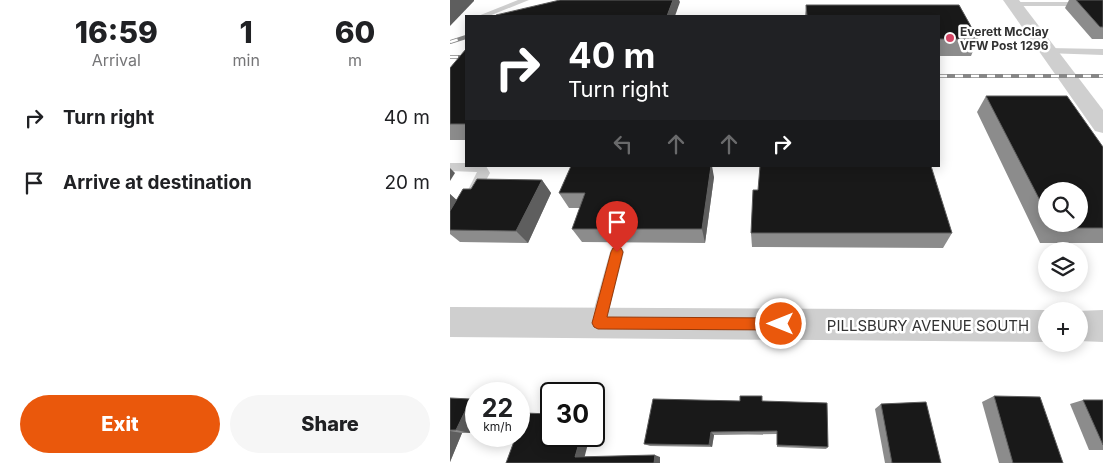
<!DOCTYPE html>
<html lang="en">
<head>
<meta charset="utf-8">
<style>
  :root { --surface:#fff; --page:#f6f6f6; --text:#202124; --muted:#757577; --accent:#ea580c }
  body { margin:0; font-family:Inter,sans-serif; background:var(--page); color:var(--text); height:100vh; display:flex; flex-direction:column; font-size:19px; white-space:nowrap }
  * { box-sizing:border-box; margin:0 }
  p { font-size:16px; color:var(--muted) }
  .icon { flex:none; width:28px; height:28px; fill:none; stroke:currentColor; stroke-width:2; stroke-linecap:round; stroke-linejoin:round }
  .map { position:relative; flex:1; overflow:hidden }
  .side { display:flex; flex-direction:column; background:var(--surface); width:450px }
  .side>* { flex:none }
  .top-card { position:absolute; left:15px; top:15px; width:475px; height:152px; border-radius:0px; box-shadow:0 2px 12px #0003; background:#202124; color:#fff; overflow:hidden }
  .tools { position:absolute; left:588px; top:182px; display:grid; gap:10px }
  .tools a { display:grid; place-items:center; width:50px; height:50px; border-radius:50%; background:var(--surface); box-shadow:0 2px 12px #0003; font-size:25px }
  .speed { position:absolute; left:15px; top:382px; display:flex; gap:10px; font-size:25px; font-weight:700; text-align:center }
  .speed>* { display:grid; place-content:center; width:65px; height:65px; border-radius:50%; background:var(--surface); box-shadow:0 2px 12px #0003; line-height:1 }
  .speed small { font-size:12px; font-weight:400 }
  .speed .limit { border:2px solid #111; border-radius:8px; background:#fff; color:#111 }
  .pin { position:absolute; display:grid; place-items:center; width:42px; height:42px; color:#fff; margin:-51px -21px; border-radius:50% 50% 50% 0; rotate:-45deg; box-shadow:0 0 5px #0007 }
  .pin .icon { rotate:45deg }
  .me { position:absolute; width:55px; margin:-28px; rotate:270deg; stroke-linejoin:round; filter:drop-shadow(0 0 4px #0008) }
  .turn { display:flex; align-items:center; gap:18px; height:105px; padding:0 20px; font-size:22px }
  .turn .icon { width:65px; height:65px; stroke-width:2.5 }
  .turn b { display:block; font-size:35px; line-height:42px }
  .lanes { display:flex; align-items:center; height:48px; padding:0 20px; background:#0003; justify-content:center; gap:25px; direction:ltr }
  .lanes .off { opacity:.35 }
  .eta { display:flex; justify-content:space-evenly; align-items:center; height:85px; text-align:center }
  .eta b { font-size:30px; font-weight:800; line-height:35px }
  .primary-button { display:flex; gap:10px; margin-top:auto; padding:10px 20px }
  .primary-button a { flex:1; height:58px; border-radius:30px; background:var(--accent); color:#fff; font-size:20px; font-weight:800; line-height:58px; text-align:center }
  .primary-button a+a { background:var(--page); color:var(--text) }
  ul { padding:0; list-style:none }
  li { display:flex; align-items:center; gap:15px; height:65px; padding:0 20px }
  li div { flex:1 }
  li b { display:block; font-size:19px }
  li em { font-style:normal }
  main { display:flex; flex:1; min-height:0 }
  .map>svg:first-child { display:block }
  .lines { fill:none; stroke-linecap:round; stroke-linejoin:round }
  .service { fill:#cfcfcf; fill-rule:evenodd }
  .minor { fill:#cfcfcf; fill-rule:evenodd }
  .rail-casing { stroke:#878787; stroke-width:4 }
  .rail { stroke:#fff; stroke-width:2.5; stroke-dasharray:8; stroke-linecap:butt }
  .wall { fill:#8c8c8c; fill-rule:evenodd }
  .shaded-wall { fill:#5e5e5e }
  .building { fill:#191919; stroke:#5e5e5e }
  .route { fill:#ea580c; stroke:#983908 }
  .poi-dot { fill:#d64665; stroke:#fff; stroke-width:2 }
  .labels { text-anchor:middle; dominant-baseline:central; stroke-width:5; stroke-linejoin:round; paint-order:stroke }
  .far-poi-label { font-size:12px; font-weight:bold; fill:#323232; stroke:#fff; text-anchor:start }
  .street-label { font-size:15px; fill:#323232; stroke:#fff }
</style>
</head>
<body>
<main>
<section class="side">
<div class="eta">
<div><b>16:59</b><p>Arrival</p></div>
<div><b>1</b><p>min</p></div>
<div><b>60</b><p>m</p></div>
</div>
<ul>
<li><svg class="icon" aria-label="right" viewBox="0 0 24 24"><path d="M7 20v-9h11M14 6l5 5-5 5"/></svg><div><b>Turn right</b></div><em>40 m</em></li>
<li><svg class="icon" aria-label="arrive" viewBox="0 0 24 24"><path d="M6 21V4h12l-3 4 3 4H6"/></svg><div><b>Arrive at destination</b></div><em>20 m</em></li>
</ul>
<div class="primary-button"><a>Exit</a><a>Share</a></div>
</section>
<div class="map">
<svg width="653" height="463" viewBox="0 0 653 463">
  <rect width="100%" height="100%" fill="#fff"/>
  <g class="lines">
    <g class="service">
      <polygon points="68,0 79,0 39,16 28,16"/>
      <rect x="561" y="2" width="92" height="4"/>
      <polygon points="598,48 653,49 653,55 595,53 593,51"/>
      <polygon points="0,163 16,163 16,166 36,166 40,173 27,197 17,197 16,194 27,172 0,171"/>
      <polygon points="167,246 172,248 174,252 156,323 154,328 148,331 142,328 140,323 160,252 162,248"/>
    </g>
    <g class="minor">
      <polygon points="553,0 569,0 653,110 653,133 645,131"/>
      <polygon points="0,307 596,310 598,311 596,311 596,342 0,337"/>
      <polygon points="653,310 653,342 629,341 629,311 627,311"/>
    </g>
    <defs>
      <g id="rail">
        <polyline points="0,42 16,37"/>
        <polyline points="0,57 16,57"/>
        <polyline points="489,76 653,76"/>
      </g>
    </defs>
    <use href="#rail" class="rail-casing"/>
    <use href="#rail" class="rail"/>
  </g>
  <g class="wall">
    <polygon points="608,0 653,0 653,39 642,39 615,8 619,0"/>
    <polygon points="356,5 509,5 528,39 521,56 489,56 489,16 355,16"/>
    <polygon points="16,49 16,140 0,140 0,68"/>
    <path d="M536,96L653,147V243H590L527,112ZM596,191L629,224H596Z"/>
    <polygon points="264,177 255,243 132,242 122,229 130,208 119,208 109,193"/>
    <polygon points="92,180 101,193 78,243 10,242 0,234 0,194 6,200 21,189"/>
    <polygon points="308,190 502,233 493,248 302,247 301,233"/>
    <polygon points="544,396 613,463 549,463 532,402"/>
    <polygon points="0,398 20,433 12,433 0,462"/>
    <polygon points="633,400 653,400 653,450 639,450 620,404"/>
    <polygon points="313,401 378,447 376,449 327,447 327,434 264,435 262,447 200,446 194,444"/>
    <polygon points="431,404 491,463 435,463 425,409"/>
  </g>
  <g class="shaded-wall">
    <polygon points="0,0 24,0 24,1 0,26"/>
    <polygon points="223,0 229,0 230,2 225,16 217,16"/>
    <polygon points="261,166 262,166 264,177 255,243 252,229"/>
    <polygon points="0,168 5,173 0,181"/>
    <polygon points="92,180 101,193 78,243 66,231"/>
    <polygon points="0,194 9,202 0,216"/>
    <polygon points="21,399 26,400 26,420 20,433 6,430"/>
    <polygon points="0,431 12,433 0,462"/>
    <polygon points="261,432 264,435 262,447 259,445"/>
    <polygon points="131,436 140,436 134,459 125,457"/>
    <polygon points="205,455 210,457 210,463 204,463"/>
  </g>
  <g class="building">
    <polygon points="110,0 223,0 217,16 45,16 46,15"/>
    <polygon points="626,0 653,0 653,27 650,27"/>
    <polygon points="356,5 509,5 528,39 489,39 489,16 357,16"/>
    <polygon points="16,49 16,124 0,124 0,68"/>
    <polygon points="536,96 617,96 653,147 653,228 605,228 602,224 629,224 629,191 596,191 596,212"/>
    <polygon points="121,166 261,166 252,229 122,229 135,193 109,193"/>
    <polygon points="310,166 481,166 502,233 301,233 303,190 308,190"/>
    <polygon points="27,179 92,180 66,231 0,230 0,211 13,189 21,189"/>
    <polygon points="290,396 312,396 312,401 377,403 378,447 327,445 327,431 261,432 259,445 194,444 203,399 290,401"/>
    <polygon points="544,396 590,397 613,463 563,463"/>
    <polygon points="0,398 21,399 6,430 0,430"/>
    <polygon points="633,400 653,400 653,445"/>
    <polygon points="476,402 491,463 442,463 431,404"/>
    <polygon points="74,413 101,414 101,436 131,436 125,457 205,455 204,463 56,463 66,436 69,436 69,428"/>
  </g>
  <polygon class="route" points="167,247 171,248 173,252 157,317 331,318 336,319 338,324 336,328 331,330 148,329 144,327 142,323 161,252 163,248"/>
  <circle class="poi-dot" cx="500" cy="38" r="5"/>
  <g class="labels">
    <g class="far-poi-label">
      <text x="510" y="31">Everett McClay<tspan x="510" dy="14">VFW Post 1296</tspan></text>
    </g>
    <g class="street-label">
      <text x="478" y="325">PILLSBURY AVENUE SOUTH</text>
    </g>
  </g>
</svg>
<div class="tools">
<a><svg class="icon" aria-label="search" viewBox="0 0 24 24"><circle cx="10" cy="10" r="6"/><path d="M15 15l6 6"/></svg></a>
<a><svg class="icon" aria-label="layers" viewBox="0 0 24 24"><path d="M12 4l9 5-9 5-9-5zM3 14l9 5 9-5"/></svg></a>
<a>+</a>
</div>
<div class="speed"><div>22<small>km/h</small></div><div class="limit">30</div></div>
<div class="pin" style="left:167px;top:252px;background:#d93025"><svg class="icon" aria-label="arrive" viewBox="0 0 24 24"><path d="M6 21V4h12l-3 4 3 4H6"/></svg></div>
<svg class="me" style="left:331px;top:324px" viewBox="-20 -20 40 40"><circle r="17" fill="#ea580c" stroke="#fff" stroke-width="3"/><path d="M0-11L8 9 0 5-8 9z" fill="#fff"/></svg>
<div class="top-card">
<div class="turn"><svg class="icon" aria-label="right" viewBox="0 0 24 24"><path d="M7 20v-9h11M14 6l5 5-5 5"/></svg><div><b>40 m</b>Turn right</div></div>
<div class="lanes"><svg class="icon off" aria-label="left" viewBox="0 0 24 24"><path d="M17 20v-9H6M10 6l-5 5 5 5"/></svg><svg class="icon off" aria-label="ahead" viewBox="0 0 24 24"><path d="M12 20V5M6 11l6-6 6 6"/></svg><svg class="icon off" aria-label="ahead" viewBox="0 0 24 24"><path d="M12 20V5M6 11l6-6 6 6"/></svg><svg class="icon" aria-label="right" viewBox="0 0 24 24"><path d="M7 20v-9h11M14 6l5 5-5 5"/></svg></div>
</div>
</div>
</main>
</body>
</html>
